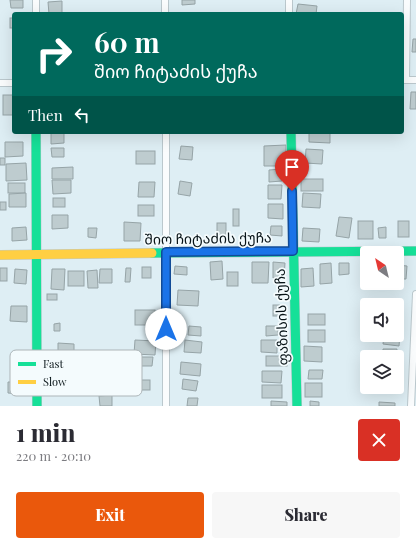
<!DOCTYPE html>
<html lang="en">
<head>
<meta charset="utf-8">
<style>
  :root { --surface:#fff; --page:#f7f7f7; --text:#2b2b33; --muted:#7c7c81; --accent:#ea580c }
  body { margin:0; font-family:"Playfair Display","Noto Sans Georgian",serif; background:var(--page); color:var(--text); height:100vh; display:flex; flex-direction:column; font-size:15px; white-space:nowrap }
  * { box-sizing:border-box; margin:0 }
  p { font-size:13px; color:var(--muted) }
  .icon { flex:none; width:22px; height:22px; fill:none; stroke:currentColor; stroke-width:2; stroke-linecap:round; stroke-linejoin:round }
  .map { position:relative; height:406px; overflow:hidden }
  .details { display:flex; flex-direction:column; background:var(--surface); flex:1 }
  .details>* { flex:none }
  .top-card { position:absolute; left:12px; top:12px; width:392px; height:122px; border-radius:4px; box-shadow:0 4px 16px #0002; background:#00695c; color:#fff; overflow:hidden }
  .needle { width:26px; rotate:325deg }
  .fabs { position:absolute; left:360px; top:246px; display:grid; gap:8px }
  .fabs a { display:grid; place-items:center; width:44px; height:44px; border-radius:4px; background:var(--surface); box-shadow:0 4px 16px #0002; font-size:20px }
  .pin { position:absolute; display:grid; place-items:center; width:34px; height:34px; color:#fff; margin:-41px -17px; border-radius:50% 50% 50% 0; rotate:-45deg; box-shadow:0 0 4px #0007 }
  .pin .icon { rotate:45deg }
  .me { position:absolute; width:44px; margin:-22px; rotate:0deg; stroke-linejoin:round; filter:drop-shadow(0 0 3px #0008) }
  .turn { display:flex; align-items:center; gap:14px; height:84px; padding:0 16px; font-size:18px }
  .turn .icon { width:52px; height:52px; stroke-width:2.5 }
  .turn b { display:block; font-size:28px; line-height:34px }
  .then { display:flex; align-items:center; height:38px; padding:0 16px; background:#0003; gap:8px; font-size:15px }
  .round { display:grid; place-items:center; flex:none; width:42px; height:42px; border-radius:4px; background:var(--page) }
  .headline { display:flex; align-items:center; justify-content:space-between; height:68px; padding:0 16px }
  h1 { font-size:24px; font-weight:800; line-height:30px }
  .primary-button { display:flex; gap:8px; margin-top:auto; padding:8px 16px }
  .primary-button a { flex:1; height:46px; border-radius:4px; background:var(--accent); color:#fff; font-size:16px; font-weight:800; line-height:46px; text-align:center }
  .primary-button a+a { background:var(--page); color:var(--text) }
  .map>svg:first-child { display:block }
  .building { fill:#becccf; stroke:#96a4a7 }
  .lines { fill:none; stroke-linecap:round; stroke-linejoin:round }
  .street-casing { stroke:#bbc8cd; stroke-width:8 }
  .fast-casing { stroke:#bbc8cd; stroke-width:10 }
  .slow-casing { stroke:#bbc8cd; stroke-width:10 }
  .street { stroke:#fafcfd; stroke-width:6 }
  .fast { stroke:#16e098; stroke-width:9 }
  .slow { stroke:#ffcf43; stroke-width:9 }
  .route-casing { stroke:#114b97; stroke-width:10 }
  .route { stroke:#1a73e8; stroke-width:7 }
  .labels { text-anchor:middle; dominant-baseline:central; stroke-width:3.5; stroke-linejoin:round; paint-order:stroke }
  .street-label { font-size:14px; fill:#071317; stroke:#f4fbfd }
  .key { fill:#f4fbfd; stroke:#adb5b8; stroke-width:1 }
  .key-label { font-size:11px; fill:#071317 }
</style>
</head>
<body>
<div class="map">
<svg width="416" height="406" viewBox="0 0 416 406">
  <rect width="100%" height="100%" fill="#deeef4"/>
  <g class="building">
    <polygon points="10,0 23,0 23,8 11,8"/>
    <polygon points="182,0 195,0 195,4 182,5"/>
    <polygon points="62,1 62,14 49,14 48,2"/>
    <polygon points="298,4 317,6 316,14 296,14"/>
    <rect x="10" y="18" width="4" height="10"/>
    <polygon points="413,39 416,39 416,52 412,52"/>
    <polygon points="411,92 416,92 416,109 410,109"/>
    <rect x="3" y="95" width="11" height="20"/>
    <polygon points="51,132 64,132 64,143 51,144"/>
    <polygon points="309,132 330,132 330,143 309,142"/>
    <polygon points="5,142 23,142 23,156 5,157"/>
    <polygon points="286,145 286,166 264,166 264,146"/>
    <polygon points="181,146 193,147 192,160 179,159"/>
    <polygon points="51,148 64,148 64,157 52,157"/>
    <polygon points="306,149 323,150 322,164 305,163"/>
    <rect x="136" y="151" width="19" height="13"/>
    <rect x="0" y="158" width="5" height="7"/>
    <polygon points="26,163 27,180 6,181 6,164"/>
    <polygon points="73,167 73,179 52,179 52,168"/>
    <polygon points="282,169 282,181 269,182 269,170"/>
    <rect x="301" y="179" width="22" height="12"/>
    <polygon points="52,180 71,180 71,193 53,194"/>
    <polygon points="180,181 192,183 190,196 178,194"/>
    <polygon points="139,182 155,182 154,197 138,197"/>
    <rect x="8" y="183" width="17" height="10"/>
    <polygon points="268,185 282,185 281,199 268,199"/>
    <polygon points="26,193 26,207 9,207 9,194"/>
    <polygon points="303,193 321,194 320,208 302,207"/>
    <rect x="53" y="198" width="12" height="9"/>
    <rect x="0" y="202" width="6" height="8"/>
    <polygon points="268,204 283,204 283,219 268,218"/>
    <rect x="138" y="205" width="16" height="11"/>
    <rect x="233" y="209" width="6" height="17"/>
    <polygon points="52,215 68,215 68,228 52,229"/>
    <polygon points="339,217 352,218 349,238 336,236"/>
    <rect x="358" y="221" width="15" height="18"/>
    <rect x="398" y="221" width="11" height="16"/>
    <polygon points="124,222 141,223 140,241 124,241"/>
    <rect x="217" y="223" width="9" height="12"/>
    <polygon points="271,226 282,226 282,236 270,235"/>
    <polygon points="26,227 27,240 12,241 12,228"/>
    <polygon points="386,227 386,238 379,238 378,228"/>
    <polygon points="88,228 97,228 96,238 88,237"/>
    <polygon points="303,228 320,229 319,242 302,241"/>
    <polygon points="222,261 223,279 211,280 210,262"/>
    <polygon points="252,262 269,262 268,283 252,283"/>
    <polygon points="273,262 285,263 284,278 273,278"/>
    <polygon points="331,263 332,283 320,284 320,264"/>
    <polygon points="339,263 349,263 349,274 339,275"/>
    <polygon points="397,265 407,266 406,279 397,279"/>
    <polygon points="175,266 187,267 187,275 174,274"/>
    <rect x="142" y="267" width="9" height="11"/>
    <rect x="0" y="268" width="7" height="13"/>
    <polygon points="126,268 131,268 130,282 125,282"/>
    <polygon points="313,268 314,286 301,287 301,269"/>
    <polygon points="15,269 27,270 26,284 14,283"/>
    <polygon points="52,269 65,269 64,290 51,289"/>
    <polygon points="100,269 112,269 112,283 99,283"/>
    <polygon points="97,270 98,288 88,288 87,271"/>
    <rect x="68" y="271" width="16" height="15"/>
    <rect x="227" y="272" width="11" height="14"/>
    <polygon points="178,290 199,291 198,306 177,305"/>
    <rect x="47" y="294" width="10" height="6"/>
    <rect x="273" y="305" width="8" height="11"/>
    <polygon points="11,306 27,306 27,322 10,321"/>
    <rect x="135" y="310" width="20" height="15"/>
    <rect x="308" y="314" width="17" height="11"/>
    <polygon points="60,323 60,331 54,331 54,324"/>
    <polygon points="189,326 201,327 201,336 188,335"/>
    <polygon points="266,326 278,326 278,335 266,336"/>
    <rect x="308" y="330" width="17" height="12"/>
    <polygon points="400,334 399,346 383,344 384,335"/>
    <polygon points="135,340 156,341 155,355 134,354"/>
    <polygon points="185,340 202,342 201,353 184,352"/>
    <polygon points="261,340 277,340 277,353 261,352"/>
    <polygon points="58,343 74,344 74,356 58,355"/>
    <polygon points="304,346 322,347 322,362 304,361"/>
    <polygon points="383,349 397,349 396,357 383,357"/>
    <rect x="266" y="356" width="21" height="10"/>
    <polygon points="140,357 153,357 152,366 140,366"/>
    <polygon points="181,362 201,364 200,376 180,374"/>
    <polygon points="309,370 323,370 322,379 308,379"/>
    <polygon points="262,371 282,371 281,383 262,382"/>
    <polygon points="183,379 198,381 196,391 182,389"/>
    <rect x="140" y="380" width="10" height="10"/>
    <polygon points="8,382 23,382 22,394 8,393"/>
    <rect x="305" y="383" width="17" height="14"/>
    <rect x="262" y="385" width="20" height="13"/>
    <polygon points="112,395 112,406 100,406 99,396"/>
    <polygon points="188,398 198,398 197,406 187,406"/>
    <polygon points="271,401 287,402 287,406 271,406"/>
    <polygon points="310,401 319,402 319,406 310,406"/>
    <polygon points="379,402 395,403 395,406 379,406"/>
  </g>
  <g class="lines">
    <defs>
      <g id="street">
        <polyline points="36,0 36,14"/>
        <polyline points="165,0 165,14"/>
        <polyline points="289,0 289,14"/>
        <polyline points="402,80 416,80"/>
        <polyline points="406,80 407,0"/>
        <polyline points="0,83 14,83"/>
        <polyline points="166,132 166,406"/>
        <polyline points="411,406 416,294"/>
      </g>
      <g id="fast">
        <polyline points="36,132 37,406"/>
        <polyline points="291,132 297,406"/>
        <polyline points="152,253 416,251"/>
      </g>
      <polyline id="slow" points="0,255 152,253"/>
    </defs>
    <use href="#street" class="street-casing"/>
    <use href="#fast" class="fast-casing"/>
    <use href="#slow" class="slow-casing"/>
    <use href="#street" class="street"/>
    <use href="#fast" class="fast"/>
    <use href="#slow" class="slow"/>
  </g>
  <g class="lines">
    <defs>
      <polyline id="route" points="166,329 166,252 293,251 292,191"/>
    </defs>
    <use href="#route" class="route-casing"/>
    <use href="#route" class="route"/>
  </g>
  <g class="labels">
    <g class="street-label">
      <text transform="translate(208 238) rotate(-1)">შიო ჩიტაძის ქუჩა</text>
      <text transform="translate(281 317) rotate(-92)">ფაზისის ქუჩა</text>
    </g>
  </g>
  <rect x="10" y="350" width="132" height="46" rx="6" class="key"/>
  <rect x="18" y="362" width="18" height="4" fill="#16e098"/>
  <rect x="18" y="380" width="18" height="4" fill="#ffcf43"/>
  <g class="key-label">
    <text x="43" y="368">Fast</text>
    <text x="43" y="386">Slow</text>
  </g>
</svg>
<div class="fabs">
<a><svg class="needle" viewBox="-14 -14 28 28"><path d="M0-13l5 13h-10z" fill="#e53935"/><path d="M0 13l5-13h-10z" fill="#7c7c81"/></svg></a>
<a><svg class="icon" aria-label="sound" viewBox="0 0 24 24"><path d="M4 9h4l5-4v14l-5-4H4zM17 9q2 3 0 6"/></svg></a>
<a><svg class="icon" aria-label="layers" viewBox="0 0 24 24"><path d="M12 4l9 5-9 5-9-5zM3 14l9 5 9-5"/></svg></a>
</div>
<div class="pin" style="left:292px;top:191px;background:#d93025"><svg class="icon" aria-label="arrive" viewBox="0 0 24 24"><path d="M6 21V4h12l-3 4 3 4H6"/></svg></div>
<svg class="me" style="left:166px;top:329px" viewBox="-20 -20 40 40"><circle r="19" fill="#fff"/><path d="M0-13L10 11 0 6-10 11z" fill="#1a73e8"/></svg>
<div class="top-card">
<div class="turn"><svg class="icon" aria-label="right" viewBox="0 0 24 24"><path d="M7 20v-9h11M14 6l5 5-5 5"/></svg><div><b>60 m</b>შიო ჩიტაძის ქუჩა</div></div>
<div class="then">Then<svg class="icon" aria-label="left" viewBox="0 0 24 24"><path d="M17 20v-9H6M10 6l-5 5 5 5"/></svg></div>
</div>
</div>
<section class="details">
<div class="headline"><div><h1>1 min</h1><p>220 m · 20:10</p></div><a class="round" style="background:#d93025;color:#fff"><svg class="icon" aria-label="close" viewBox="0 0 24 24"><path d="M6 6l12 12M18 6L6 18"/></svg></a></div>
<div class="primary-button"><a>Exit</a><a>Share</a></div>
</section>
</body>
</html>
